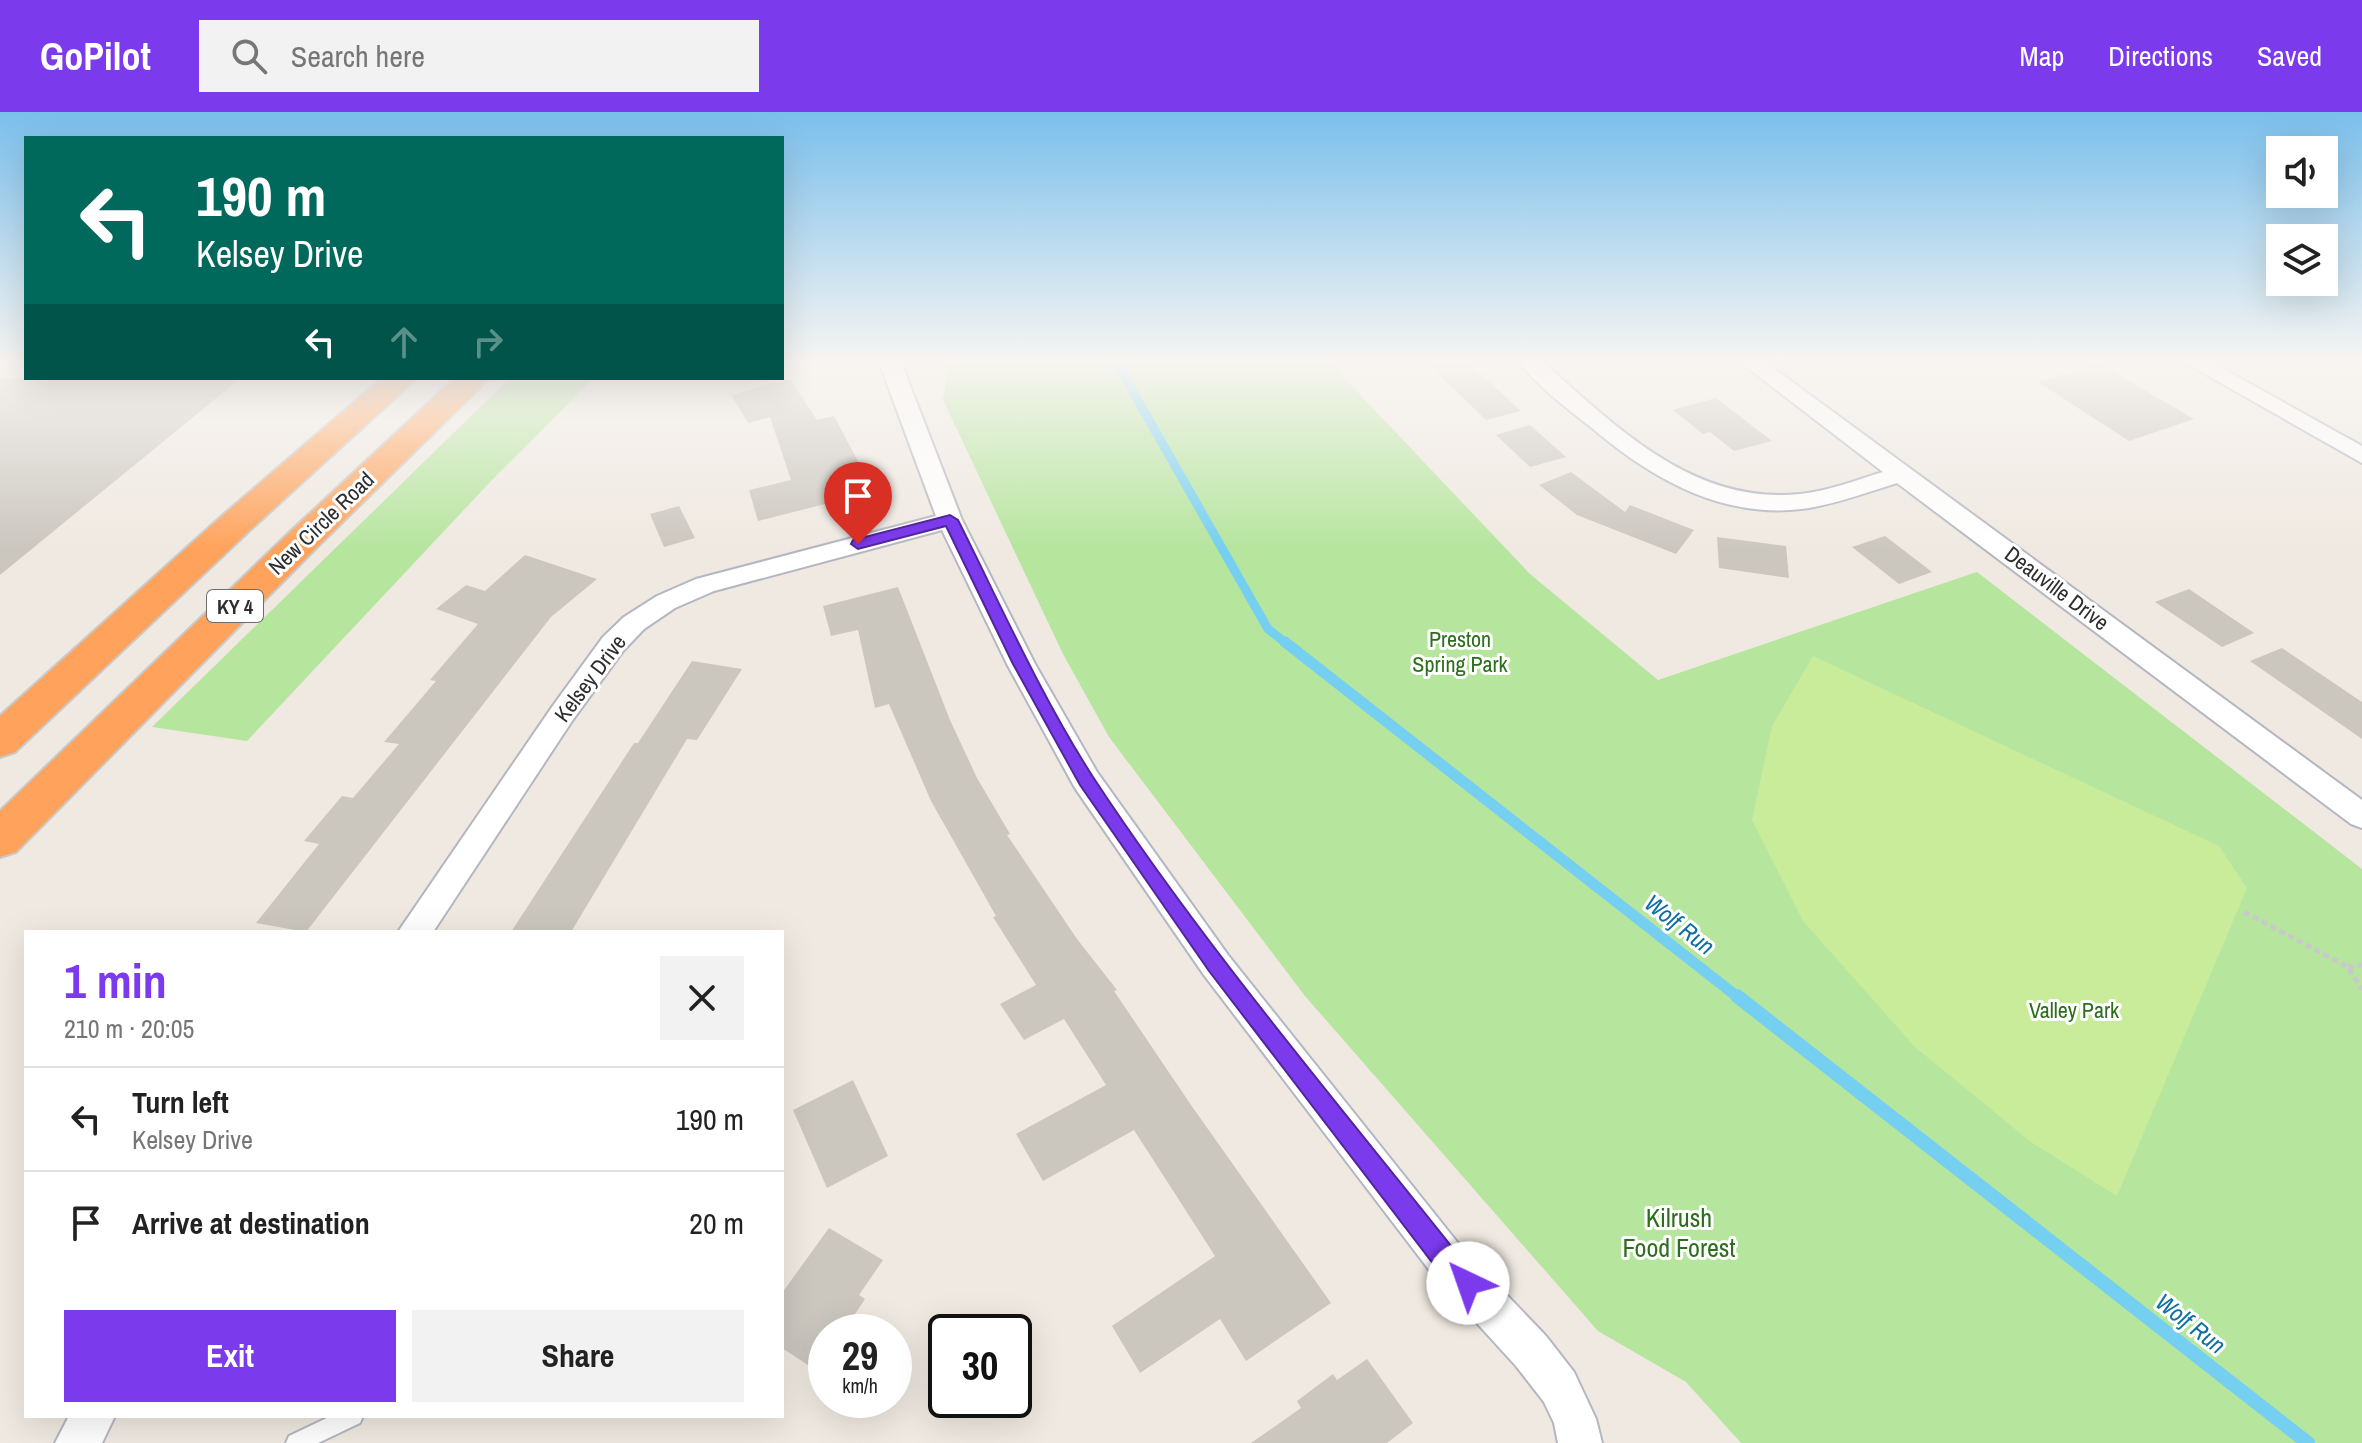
<!DOCTYPE html>
<html lang="en">
<head>
<meta charset="utf-8">
<style>
  :root { --surface:#fff; --page:#f2f2f2; --text:#222; --muted:#767676; --line:#e0e0e0; --accent:#7c3aed }
  body { margin:0; font-family:"Archivo Narrow",sans-serif; background:var(--page); color:var(--text); height:100vh; display:flex; flex-direction:column; font-size:30px; white-space:nowrap }
  * { box-sizing:border-box; margin:0 }
  p { font-size:26px; color:var(--muted) }
  .icon { flex:none; width:44px; height:44px; fill:none; stroke:currentColor; stroke-width:2; stroke-linecap:round; stroke-linejoin:round }
  .map { position:relative; flex:1; overflow:hidden }
  .side { position:absolute; left:24px; top:818px; width:760px; height:488px; display:flex; flex-direction:column; background:var(--surface); border-radius:0px; box-shadow:0 8px 32px #0002 }
  .side>* { flex:none }
  .banner { position:absolute; left:24px; top:24px; width:760px; height:244px; border-radius:0px; box-shadow:0 8px 32px #0002; background:#00695c; color:#fff; overflow:hidden }
  .buttons { position:absolute; left:2266px; top:24px; display:grid; gap:16px }
  .buttons a { display:grid; place-items:center; width:72px; height:72px; border-radius:0px; background:var(--surface); box-shadow:0 8px 32px #0002; font-size:40px }
  .speed { position:absolute; left:808px; top:1202px; display:flex; gap:16px; font-size:40px; font-weight:700; text-align:center }
  .speed>* { display:grid; place-content:center; width:104px; height:104px; border-radius:50%; background:var(--surface); box-shadow:0 8px 32px #0002; line-height:1 }
  .speed small { font-size:20px; font-weight:400 }
  .speed .limit { border:4px solid #111; border-radius:12px; background:#fff; color:#111 }
  .pin { position:absolute; display:grid; place-items:center; width:68px; height:68px; color:#fff; margin:-82px -34px; border-radius:50% 50% 50% 0; rotate:-45deg; box-shadow:0 0 8px #0007 }
  .pin .icon { rotate:45deg }
  .me { position:absolute; width:88px; margin:-44px; rotate:318deg; stroke-linejoin:round; filter:drop-shadow(0 0 6px #0008) }
  .turn { display:flex; align-items:center; gap:28px; height:168px; padding:0 40px; font-size:36px }
  .turn .icon { width:104px; height:104px; stroke-width:2.5 }
  .turn b { display:block; font-size:56px; line-height:68px }
  .lanes { display:flex; align-items:center; height:76px; padding:0 40px; background:#0003; justify-content:center; gap:40px; direction:ltr }
  .lanes .off { opacity:.35 }
  .round { display:grid; place-items:center; flex:none; width:84px; height:84px; border-radius:0px; background:var(--page) }
  .headline { display:flex; align-items:center; justify-content:space-between; height:136px; padding:0 40px }
  h1 { font-size:48px; font-weight:800; line-height:60px; color:var(--accent) }
  .action { display:flex; gap:16px; margin-top:auto; padding:16px 40px }
  .action a { flex:1; height:92px; border-radius:0px; background:var(--accent); color:#fff; font-size:32px; font-weight:800; line-height:92px; text-align:center }
  .action a+a { background:var(--page); color:var(--text) }
  ul { padding:0; list-style:none }
  li { display:flex; align-items:center; gap:24px; height:104px; padding:0 40px; border-top:2px solid var(--line) }
  li div { flex:1 }
  li b { display:block; font-size:30px }
  li em { font-style:normal }
  header { display:flex; align-items:center; gap:48px; box-sizing:border-box; height:112px; padding:0 40px; background:var(--accent); color:#fff }
  header strong { font-size:38px }
  nav { display:flex; gap:44px; margin-inline-start:auto; font-size:28px }
  .search { width:560px; height:72px; background:var(--page); display:flex; align-items:center; gap:20px; box-sizing:border-box; padding:0 28px; border-radius:0px; color:var(--muted); font-size:30px }
  .map>svg:first-child { display:block }
  .green { fill:#b6e59e }
  .pitch { fill:#c9ec9a }
  .lines { fill:none; stroke-linecap:round; stroke-linejoin:round }
  .stream-far2 { stroke:#75cff0; stroke-width:9 }
  .stream-far1 { stroke:#75cff0; stroke-width:11 }
  .stream { stroke:#75cff0; stroke-width:14 }
  .building { fill:#cbc7bf }
  .service-casing { stroke:#b4b7c1; stroke-width:4 }
  .minor-casing { stroke:#b4b7c1; stroke-width:4 }
  .motorway-casing { stroke:#c9c9c9; stroke-width:4 }
  .path { stroke:#c9c9c9; stroke-width:5; stroke-dasharray:6 4; stroke-linecap:butt }
  .service { fill:#fff; fill-rule:evenodd }
  .minor { fill:#fff; fill-rule:evenodd }
  .motorway { fill:#ffa35c; fill-rule:evenodd }
  .route { fill:#7c3aed; stroke:#51269a; stroke-width:2 }
  .labels { text-anchor:middle; dominant-baseline:central; stroke-width:6; stroke-linejoin:round; paint-order:stroke }
  .shield { fill:#fff; stroke:#6d6d6d; stroke-width:2 }
  .shield-label { font-size:20px; font-weight:bold; fill:#2e2e2e }
  .street-label { font-size:22px; fill:#2e2e2e; stroke:#fff }
  .park-label { font-size:22px; fill:#2c6e1b; stroke:#fff }
  .water-label { font-size:24px; font-style:italic; fill:#0d6fa3; stroke:#fff }
  .near-park-label { font-size:26px; fill:#2c6e1b; stroke:#fff }
</style>
</head>
<body>
<header>
<strong>GoPilot</strong>
<div class="search"><svg class="icon" aria-label="search" viewBox="0 0 24 24"><circle cx="10" cy="10" r="6"/><path d="M15 15l6 6"/></svg>Search here</div>
<nav><a>Map</a><a>Directions</a><a>Saved</a></nav>
</header>
<div class="map">
<svg width="2362" height="1331" viewBox="0 0 2362 1331">
  <rect width="100%" height="100%" fill="#efe9e1"/>
  <g class="green">
    <polygon points="949,250 1329,250 1530,462 1658,568 1977,460 2362,757 2362,1331 1741,1331 1686,1270 1598,1219 1305,884 1109,625 1063,542 943,288"/>
    <polygon points="510,266 594,266 491,369 247,629 152,615"/>
  </g>
  <polygon class="pitch" points="1813,544 2219,734 2247,776 2117,1084 2031,1030 1915,935 1803,809 1752,708 1772,614"/>
  <g class="lines">
    <polyline class="stream-far2" points="1116,250 1268,517 1287,532"/>
    <polyline class="stream-far1" points="1285,530 1739,886"/>
    <polyline class="stream" points="1737,884 2308,1331"/>
  </g>
  <g class="building">
    <polygon points="1426,250 1468,250 1521,299 1486,308"/>
    <polygon points="2100,252 2194,307 2129,329 2038,270"/>
    <polygon points="0,266 241,266 0,463"/>
    <polygon points="790,267 817,308 834,304 860,353 868,351 880,378 758,409 749,378 791,368 770,305 748,311 731,283"/>
    <polygon points="1716,286 1772,329 1734,339 1710,320 1703,322 1673,298"/>
    <polygon points="1530,313 1566,345 1530,355 1496,323"/>
    <polygon points="1571,360 1625,400 1630,393 1694,418 1676,442 1577,403 1539,373"/>
    <polygon points="679,394 695,426 664,435 650,402"/>
    <polygon points="1885,424 1932,460 1899,472 1852,435"/>
    <polygon points="1717,425 1786,434 1789,466 1719,456"/>
    <polygon points="525,443 597,467 551,505 306,820 256,811 319,732 304,729 342,684 353,686 399,632 384,630 436,569 430,568 478,512 436,497 466,473 485,479"/>
    <polygon points="898,475 950,608 977,666 1010,722 1007,723 1077,827 1117,878 1114,879 1191,993 1331,1191 1246,1249 1220,1207 1140,1261 1112,1214 1215,1144 1134,1018 1043,1069 1016,1022 1106,973 1064,907 1024,928 1000,892 1036,873 993,805 996,804 931,689 889,592 875,596 858,518 831,524 823,494"/>
    <polygon points="2189,477 2254,521 2222,535 2155,490"/>
    <polygon points="2282,536 2362,590 2362,627 2250,549"/>
    <polygon points="692,549 742,557 697,628 687,627 571,820 511,820 634,631 638,631"/>
    <polygon points="853,968 888,1044 827,1076 793,998"/>
    <polygon points="829,1116 883,1148 859,1183 865,1187 843,1220 826,1220 826,1233 811,1255 782,1236 782,1181"/>
    <polygon points="1367,1247 1413,1311 1387,1331 1251,1331 1301,1296 1297,1289 1333,1262 1337,1268"/>
  </g>
  <g class="lines">
    <defs>
      <polygon id="service" points="331,1304 363,1304 360,1311 318,1331 286,1331 289,1324"/>
      <g id="minor">
        <polygon points="879,250 901,250 962,408 1035,552 1097,660 1228,843 1461,1135 1546,1224 1574,1260 1596,1307 1602,1331 1558,1331 1554,1311 1544,1290 1516,1254 1433,1163 1204,863 1075,676 1007,552 942,418 714,479 675,496 644,517 623,539 572,609 433,820 398,820 552,595 603,525 624,505 657,484 696,467 936,404"/>
        <path d="M1519,250H1543C1617,316 1694,393 1800,382C1829,379 1856,368 1883,360L1740,250H1765L2362,688V716L2351,712L1897,371C1868,380 1839,391 1809,396C1726,409 1653,368 1592,316C1568,297 1538,275 1519,250Z"/>
        <polygon points="2184,250 2211,250 2362,334 2362,351"/>
        <polygon points="69,1304 115,1304 102,1331 55,1331"/>
      </g>
      <g id="motorway">
        <polygon points="382,266 417,266 249,419 15,640 0,645 0,604 223,403"/>
        <polygon points="455,266 490,266 317,435 16,740 0,745 0,699 291,419"/>
      </g>
    </defs>
    <use href="#service" class="service-casing"/>
    <use href="#minor" class="minor-casing"/>
    <use href="#motorway" class="motorway-casing"/>
    <g class="path">
      <polyline points="2244,800 2348,855 2362,878"/>
      <polyline points="2348,855 2362,853"/>
    </g>
    <use href="#service" class="service"/>
    <use href="#minor" class="minor"/>
    <use href="#motorway" class="motorway"/>
  </g>
  <linearGradient id="sky" x2="0" y2="1"><stop stop-color="#7abfeb"/><stop offset="0.57" stop-color="#f8f5f2"/><stop offset="1" stop-color="#f8f5f2" stop-opacity="0"/></linearGradient>
  <rect width="2362" height="437" fill="url(#sky)"/>
  <path class="route" d="M950,403L958,408C1001,494 1041,584 1093,665C1202,831 1332,984 1456,1140L1477,1163L1480,1171L1477,1180L1468,1184L1459,1180L1438,1158L1209,859L1080,673L1013,552L946,414L858,437L851,432L853,428Z"/>
  <g class="labels">
    <rect class="shield" x="207" y="478" width="56" height="32" rx="6"/>
    <g class="shield-label">
      <text x="235" y="494">KY 4</text>
    </g>
    <g class="street-label">
      <text transform="translate(321 411) rotate(-44)">New Circle Road</text>
      <text transform="translate(2057 476) rotate(37)">Deauville Drive</text>
      <text transform="translate(590 566) rotate(-53)">Kelsey Drive</text>
    </g>
    <g class="park-label">
      <text x="1460" y="527">Preston<tspan x="1460" dy="25">Spring Park</tspan></text>
      <text x="2074" y="898">Valley Park</text>
    </g>
    <g class="water-label">
      <text transform="translate(1680 812) rotate(38)">Wolf Run</text>
      <text transform="translate(2191 1211) rotate(38)">Wolf Run</text>
    </g>
    <g class="near-park-label">
      <text x="1679" y="1105">Kilrush<tspan x="1679" dy="30">Food Forest</tspan></text>
    </g>
  </g>
</svg>
<div class="buttons">
<a><svg class="icon" aria-label="sound" viewBox="0 0 24 24"><path d="M4 9h4l5-4v14l-5-4H4zM17 9q2 3 0 6"/></svg></a>
<a><svg class="icon" aria-label="layers" viewBox="0 0 24 24"><path d="M12 4l9 5-9 5-9-5zM3 14l9 5 9-5"/></svg></a>
</div>
<div class="speed"><div>29<small>km/h</small></div><div class="limit">30</div></div>
<div class="pin" style="left:858px;top:432px;background:#d93025"><svg class="icon" aria-label="arrive" viewBox="0 0 24 24"><path d="M6 21V4h12l-3 4 3 4H6"/></svg></div>
<svg class="me" style="left:1468px;top:1171px" viewBox="-20 -20 40 40"><circle r="19" fill="#fff"/><path d="M0-13L10 11 0 6-10 11z" fill="#7c3aed"/></svg>
<div class="banner">
<div class="turn"><svg class="icon" aria-label="left" viewBox="0 0 24 24"><path d="M17 20v-9H6M10 6l-5 5 5 5"/></svg><div><b>190 m</b>Kelsey Drive</div></div>
<div class="lanes"><svg class="icon" aria-label="left" viewBox="0 0 24 24"><path d="M17 20v-9H6M10 6l-5 5 5 5"/></svg><svg class="icon off" aria-label="ahead" viewBox="0 0 24 24"><path d="M12 20V5M6 11l6-6 6 6"/></svg><svg class="icon off" aria-label="right" viewBox="0 0 24 24"><path d="M7 20v-9h11M14 6l5 5-5 5"/></svg></div>
</div>
<section class="side">
<div class="headline"><div><h1>1 min</h1><p>210 m · 20:05</p></div><a class="round"><svg class="icon" aria-label="close" viewBox="0 0 24 24"><path d="M6 6l12 12M18 6L6 18"/></svg></a></div>
<ul>
<li><svg class="icon" aria-label="left" viewBox="0 0 24 24"><path d="M17 20v-9H6M10 6l-5 5 5 5"/></svg><div><b>Turn left</b><p>Kelsey Drive</p></div><em>190 m</em></li>
<li><svg class="icon" aria-label="arrive" viewBox="0 0 24 24"><path d="M6 21V4h12l-3 4 3 4H6"/></svg><div><b>Arrive at destination</b></div><em>20 m</em></li>
</ul>
<div class="action"><a>Exit</a><a>Share</a></div>
</section>
</div>
</body>
</html>
